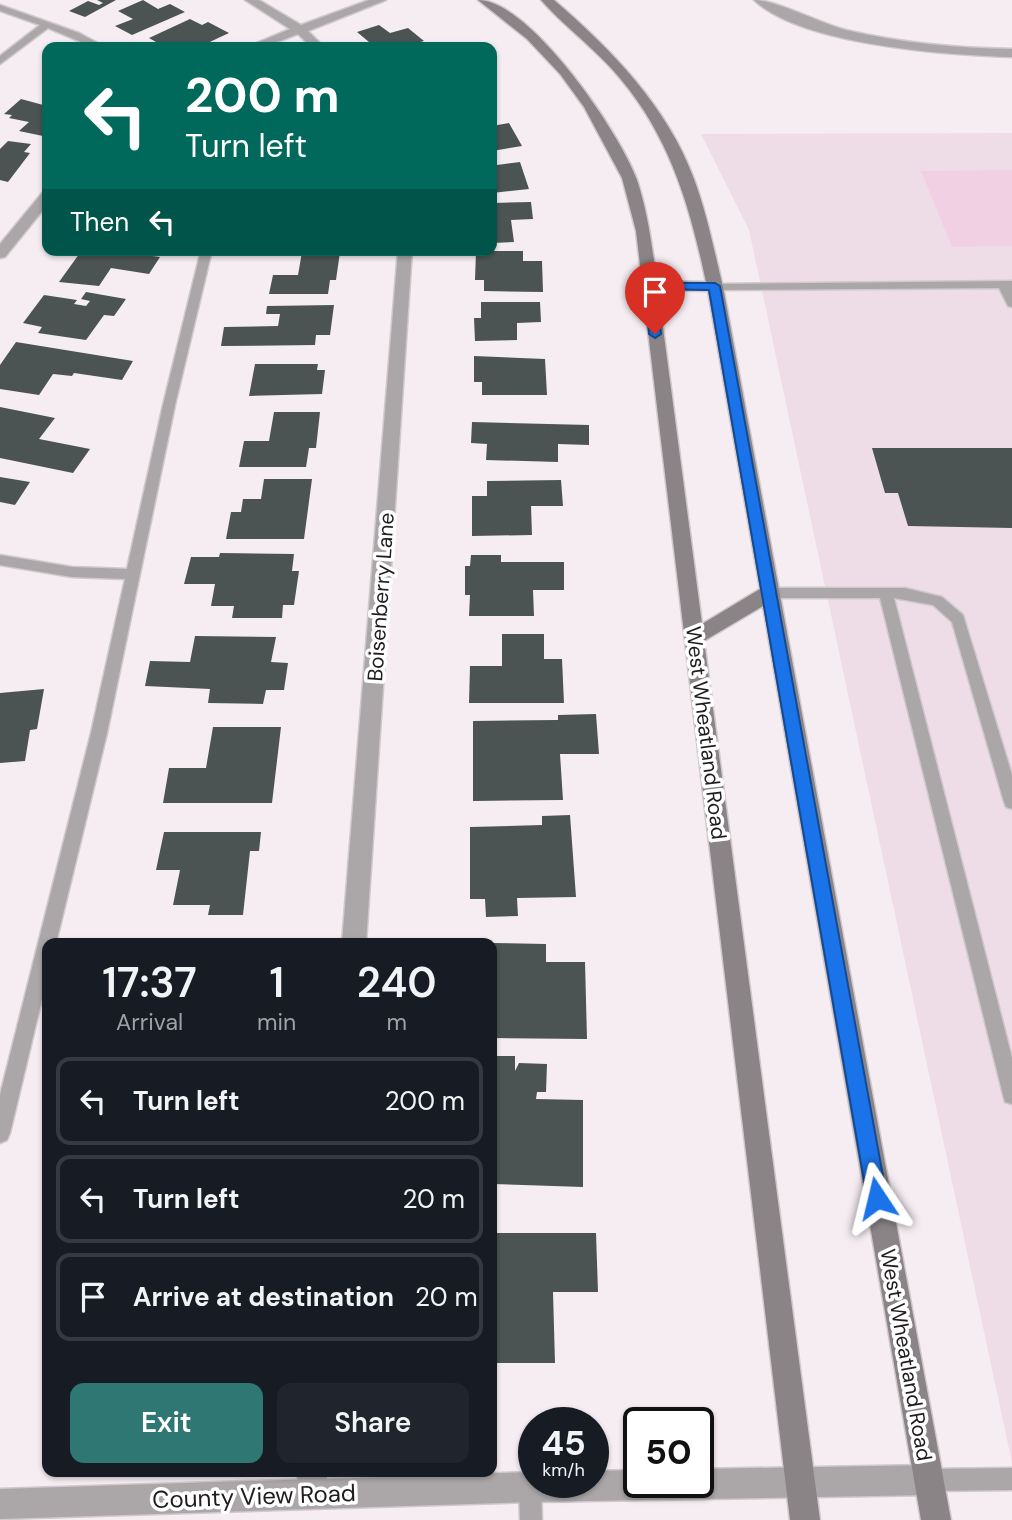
<!DOCTYPE html>
<html lang="en">
<head>
<meta charset="utf-8">
<style>
  :root { --surface:#171b24; --page:#20242c; --text:#f1f3f6; --muted:#9ea1a6; --line:#363941; --accent:#2f7773 }
  body { margin:0; font-family:"DM Sans",sans-serif; background:var(--page); color:var(--text); height:100vh; display:flex; flex-direction:column; font-size:26px; white-space:nowrap }
  * { box-sizing:border-box; margin:0 }
  p { font-size:23px; color:var(--muted) }
  .icon { flex:none; width:38px; height:38px; fill:none; stroke:currentColor; stroke-width:2; stroke-linecap:round; stroke-linejoin:round }
  .map { position:relative; flex:1; overflow:hidden }
  .sheet { position:absolute; left:42px; top:938px; width:455px; height:539px; display:flex; flex-direction:column; background:var(--surface); border-radius:14px; box-shadow:0 2px 5px #0004 }
  .sheet>* { flex:none }
  .guide { position:absolute; left:42px; top:42px; width:455px; height:214px; border-radius:14px; box-shadow:0 2px 5px #0004; background:#00695c; color:#fff; overflow:hidden }
  .speed { position:absolute; left:518px; top:1407px; display:flex; gap:14px; font-size:35px; font-weight:700; text-align:center }
  .speed>* { display:grid; place-content:center; width:91px; height:91px; border-radius:50%; background:var(--surface); box-shadow:0 2px 5px #0004; line-height:1 }
  .speed small { font-size:18px; font-weight:400 }
  .speed .limit { border:4px solid #111; border-radius:10px; background:#fff; color:#111 }
  .pin { position:absolute; display:grid; place-items:center; width:60px; height:60px; color:#fff; margin:-72px -30px; border-radius:50% 50% 50% 0; rotate:-45deg; box-shadow:0 0 7px #0007 }
  .pin .icon { rotate:45deg }
  .me { position:absolute; width:77px; margin:-38px; rotate:350deg; stroke-linejoin:round; filter:drop-shadow(0 0 5px #0008) }
  .turn { display:flex; align-items:center; gap:24px; height:147px; padding:0 28px; font-size:32px }
  .turn .icon { width:91px; height:91px; stroke-width:2.5 }
  .turn b { display:block; font-size:49px; line-height:60px }
  .then { display:flex; align-items:center; height:66px; padding:0 28px; background:#0003; gap:14px; font-size:26px }
  .eta { display:flex; justify-content:space-evenly; align-items:center; height:119px; text-align:center }
  .eta b { font-size:42px; font-weight:600; line-height:49px }
  .primary-button { display:flex; gap:14px; margin-top:auto; padding:14px 28px }
  .primary-button a { flex:1; height:80px; border-radius:14px; background:var(--accent); color:#fff; font-size:28px; font-weight:600; line-height:80px; text-align:center }
  .primary-button a+a { background:var(--page); color:var(--text) }
  ul { padding:0; list-style:none }
  li { display:flex; align-items:center; gap:21px; height:88px; margin:0 14px 10px; padding:0 14px; border:4px solid var(--line); border-radius:14px }
  li div { flex:1 }
  li b { display:block; font-size:26px }
  li em { font-style:normal }
  .map>svg:first-child { display:block }
  .built { fill:#eedde6 }
  .green { fill:#f2d0e3 }
  .building { fill:#4b5453 }
  .lines { fill:none; stroke-linecap:round; stroke-linejoin:round }
  .service-casing { stroke:#cfc8cc; stroke-width:3 }
  .minor-casing { stroke:#cfc8cc; stroke-width:3 }
  .tertiary-casing { stroke:#cfc8cc; stroke-width:3 }
  .secondary-casing { stroke:#cfc8cc; stroke-width:3 }
  .service { fill:#aba7a9; fill-rule:evenodd }
  .minor { fill:#aba7a9; fill-rule:evenodd }
  .tertiary { fill:#aba7a9; fill-rule:evenodd }
  .secondary { fill:#8a8487; fill-rule:evenodd }
  .route { fill:#1a73e8; stroke:#114b97; stroke-width:2 }
  .labels { text-anchor:middle; dominant-baseline:central; stroke-width:7; stroke-linejoin:round; paint-order:stroke }
  .street-label { font-size:21px; fill:#201d1e; stroke:#fff }
  .near-street-label { font-size:24px; fill:#201d1e; stroke:#fff }
</style>
</head>
<body>
<div class="map">
<svg width="1012" height="1520" viewBox="0 0 1012 1520">
  <rect width="100%" height="100%" fill="#f6edf2"/>
  <polygon class="built" points="1012,133 1012,1463 749,230 701,134"/>
  <polygon class="green" points="1012,170 1012,246 952,247 921,171"/>
  <g class="building">
    <polygon points="97,0 116,0 85,17 69,11 88,1 99,5 103,3"/>
    <polygon points="143,0 158,9 170,4 185,12 132,35 115,26 133,19 118,11"/>
    <polygon points="190,19 202,25 208,22 229,33 199,47 159,47 163,46 149,38"/>
    <polygon points="379,25 390,33 408,28 424,41 403,47 375,47 357,32"/>
    <polygon points="21,99 47,106 47,132 43,136 19,131 29,122 9,118 12,115 4,114"/>
    <polygon points="509,123 522,146 492,151 492,126"/>
    <polygon points="8,141 31,144 24,152 30,153 8,182 0,180 0,149"/>
    <polygon points="492,159 497,165 520,162 529,189 492,193"/>
    <polygon points="531,202 533,219 511,220 514,242 492,243 492,203"/>
    <polygon points="82,250 107,250 160,257 149,274 111,268 99,286 59,282"/>
    <polygon points="476,251 523,251 523,261 542,261 543,292 484,291 484,280 475,280"/>
    <polygon points="302,252 340,252 336,280 330,280 328,294 269,294 273,275 298,275"/>
    <polygon points="86,292 126,299 114,316 104,315 86,340 38,333 42,327 23,323 44,295 77,300 74,304 86,306 90,301 81,299"/>
    <polygon points="481,302 540,302 541,322 517,323 517,340 475,341 474,318 481,318"/>
    <polygon points="334,305 330,335 316,335 315,345 221,346 224,327 278,326 280,314 266,314 267,306"/>
    <polygon points="16,342 133,361 122,380 74,373 72,376 53,374 39,395 0,389 0,365"/>
    <polygon points="474,356 545,359 547,395 482,395 482,382 474,382"/>
    <polygon points="255,364 318,364 317,370 325,370 322,394 249,396"/>
    <polygon points="0,407 55,418 39,439 90,449 73,473 0,458"/>
    <polygon points="274,412 320,412 316,448 309,448 306,467 239,467 244,441 269,441"/>
    <polygon points="472,422 589,425 589,445 558,444 558,462 486,460 487,444 471,443"/>
    <polygon points="872,448 1012,448 1012,528 908,526 898,493 885,493"/>
    <polygon points="0,477 30,482 15,505 0,502"/>
    <polygon points="264,479 312,479 304,539 226,539 231,512 241,512 243,499 261,499"/>
    <polygon points="561,480 563,506 531,506 532,535 472,536 472,496 487,496 487,481"/>
    <polygon points="220,553 294,554 292,571 299,571 294,605 283,605 282,618 232,618 234,606 211,606 215,584 184,584 191,557 219,557"/>
    <polygon points="471,555 501,555 501,562 564,562 564,590 533,590 534,616 469,616 470,595 465,595 465,566 470,566"/>
    <polygon points="502,634 544,634 544,659 562,659 564,703 469,703 470,666 502,666"/>
    <polygon points="195,636 276,637 271,662 288,663 284,690 266,690 263,704 208,703 210,689 145,686 150,661 190,662"/>
    <polygon points="44,689 37,729 30,730 25,761 0,763 0,693"/>
    <polygon points="596,714 599,754 560,754 563,800 473,801 473,721 558,720 558,715"/>
    <polygon points="213,727 281,727 272,803 163,803 169,768 206,768"/>
    <polygon points="570,815 576,897 517,898 518,916 486,917 485,899 470,899 470,827 542,825 542,816"/>
    <polygon points="164,832 261,832 259,851 250,851 243,915 208,915 210,905 173,905 180,870 156,870"/>
    <polygon points="492,943 546,944 546,962 585,962 587,1039 492,1038"/>
    <polygon points="493,1056 515,1056 515,1071 519,1063 547,1064 546,1092 537,1092 536,1099 583,1100 583,1187 492,1184"/>
    <polygon points="492,1233 596,1233 598,1292 553,1292 555,1363 492,1363"/>
  </g>
  <g class="lines">
    <defs>
      <g id="service">
        <polygon points="0,5 79,33 105,47 93,47 48,28 0,64 0,56 40,25 0,11"/>
        <polygon points="201,250 212,250 175,405 107,733 56,943 47,943 47,978 10,1133 7,1140 0,1143 0,1095 91,733 125,579 72,577 0,565 0,555 72,567 127,569 163,405"/>
        <polygon points="1012,281 1012,307 1008,306 999,288 715,290 709,287 715,284"/>
        <polygon points="769,588 905,588 942,597 963,615 1012,775 1012,809 1006,807 1004,802 952,622 933,605 894,598 1012,1058 1012,1104 1005,1102 1003,1095 880,598 769,598 762,593"/>
        <polygon points="1012,1468 1012,1490 929,1491 921,1488 918,1480 921,1472 929,1469"/>
        <polygon points="530,1476 541,1487 542,1520 520,1520 519,1487 522,1479"/>
      </g>
      <g id="minor">
        <polygon points="245,0 259,0 301,25 369,0 386,0 308,31 324,47 311,47 298,34 264,47 247,47 290,29"/>
        <path d="M754,0C776,0 819,23 846,30C900,43 956,48 1012,49V57C948,55 801,45 754,0Z"/>
        <polygon points="47,192 47,205 5,257 0,258 0,244 42,193"/>
        <polygon points="398,250 412,250 366,943 342,943"/>
        <polygon points="298,1472 328,1472 322,1505 311,1509 300,1505 296,1494"/>
      </g>
      <polygon id="tertiary" points="929,1465 940,1469 944,1480 940,1491 929,1495 530,1502 0,1519 0,1489 534,1472 534,1482 593,1482 593,1471 639,1470 639,1482 698,1482 698,1469"/>
      <path id="secondary" d="M478,0C530,0 621,134 637,180C648,213 652,247 657,281L706,282C689,202 668,130 611,68C589,44 562,24 541,0H554C611,49 667,106 694,179C707,214 714,250 723,287L951,1520H921L763,606L704,641L820,1520H790L636,231L622,178L584,107L560,74L527,39ZM658,290L708,291L760,589L702,624Z"/>
    </defs>
    <use href="#service" class="service-casing"/>
    <use href="#minor" class="minor-casing"/>
    <use href="#tertiary" class="tertiary-casing"/>
    <use href="#secondary" class="secondary-casing"/>
    <use href="#service" class="service"/>
    <use href="#minor" class="minor"/>
    <use href="#tertiary" class="tertiary"/>
    <use href="#secondary" class="secondary"/>
  </g>
  <polygon class="route" points="645,283 715,283 720,286 887,1198 885,1205 877,1208 870,1205 867,1198 709,290 655,289 661,334 655,338 649,334"/>
  <g class="labels">
    <g class="street-label">
      <text transform="translate(381 597) rotate(-86)">Boisenberry Lane</text>
      <text transform="translate(706 733) rotate(83)">West Wheatland Road</text>
      <text transform="translate(906 1355) rotate(80)">West Wheatland Road</text>
    </g>
    <g class="near-street-label">
      <text transform="translate(254 1496) rotate(-2)">County View Road</text>
    </g>
  </g>
</svg>
<div class="speed"><div>45<small>km/h</small></div><div class="limit">50</div></div>
<div class="pin" style="left:655px;top:334px;background:#d93025"><svg class="icon" aria-label="arrive" viewBox="0 0 24 24"><path d="M6 21V4h12l-3 4 3 4H6"/></svg></div>
<svg class="me" style="left:877px;top:1198px" viewBox="-20 -20 40 40"><path d="M0-17L14 15 0 8-14 15z" fill="#1a73e8" stroke="#fff" stroke-width="4"/></svg>
<div class="guide">
<div class="turn"><svg class="icon" aria-label="left" viewBox="0 0 24 24"><path d="M17 20v-9H6M10 6l-5 5 5 5"/></svg><div><b>200 m</b>Turn left</div></div>
<div class="then">Then<svg class="icon" aria-label="left" viewBox="0 0 24 24"><path d="M17 20v-9H6M10 6l-5 5 5 5"/></svg></div>
</div>
<section class="sheet">
<div class="eta">
<div><b>17:37</b><p>Arrival</p></div>
<div><b>1</b><p>min</p></div>
<div><b>240</b><p>m</p></div>
</div>
<ul>
<li><svg class="icon" aria-label="left" viewBox="0 0 24 24"><path d="M17 20v-9H6M10 6l-5 5 5 5"/></svg><div><b>Turn left</b></div><em>200 m</em></li>
<li><svg class="icon" aria-label="left" viewBox="0 0 24 24"><path d="M17 20v-9H6M10 6l-5 5 5 5"/></svg><div><b>Turn left</b></div><em>20 m</em></li>
<li><svg class="icon" aria-label="arrive" viewBox="0 0 24 24"><path d="M6 21V4h12l-3 4 3 4H6"/></svg><div><b>Arrive at destination</b></div><em>20 m</em></li>
</ul>
<div class="primary-button"><a>Exit</a><a>Share</a></div>
</section>
</div>
</body>
</html>
